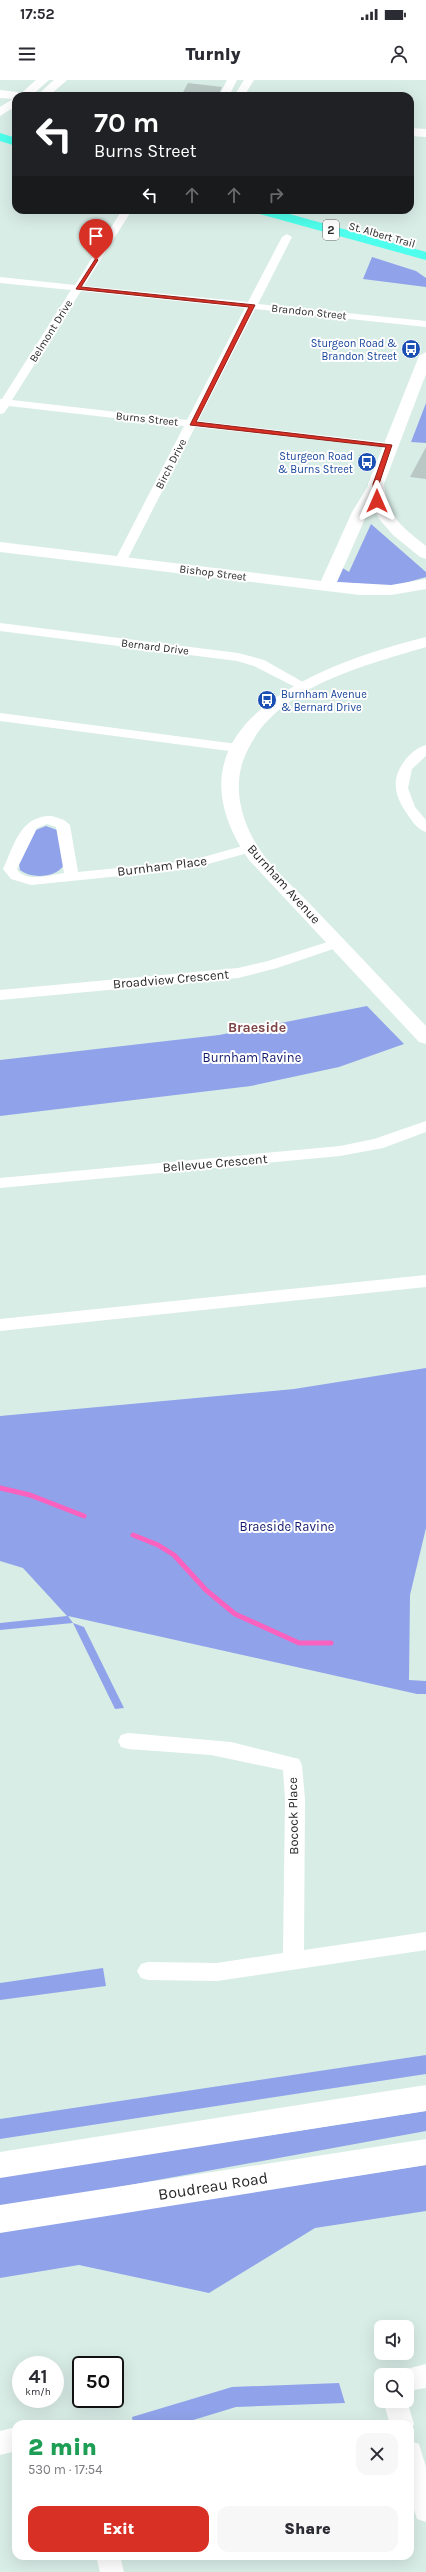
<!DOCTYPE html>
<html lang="en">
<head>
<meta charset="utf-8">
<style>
  :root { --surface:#fff; --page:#f7f7f7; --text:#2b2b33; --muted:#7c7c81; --accent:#d93025 }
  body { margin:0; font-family:Karla,sans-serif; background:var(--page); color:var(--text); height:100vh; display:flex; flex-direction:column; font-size:15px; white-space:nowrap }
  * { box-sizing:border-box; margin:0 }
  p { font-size:13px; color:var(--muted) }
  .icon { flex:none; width:22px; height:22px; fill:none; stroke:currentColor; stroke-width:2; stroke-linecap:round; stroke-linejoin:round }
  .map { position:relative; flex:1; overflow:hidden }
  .drawer { position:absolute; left:12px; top:2340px; width:402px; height:140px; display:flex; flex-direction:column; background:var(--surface); border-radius:12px; box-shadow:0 4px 16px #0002 }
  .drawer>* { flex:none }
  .banner { position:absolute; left:12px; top:12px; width:402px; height:122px; border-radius:12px; box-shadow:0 4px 16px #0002; background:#202124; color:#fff; overflow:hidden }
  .tools { position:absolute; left:374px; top:2240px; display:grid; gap:8px }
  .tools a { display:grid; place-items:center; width:40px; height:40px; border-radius:8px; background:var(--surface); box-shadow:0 4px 16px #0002; font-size:20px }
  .speed { position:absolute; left:12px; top:2276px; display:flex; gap:8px; font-size:20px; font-weight:700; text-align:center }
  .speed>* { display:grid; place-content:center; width:52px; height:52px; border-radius:50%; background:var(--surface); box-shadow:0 4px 16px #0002; line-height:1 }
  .speed small { font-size:10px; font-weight:400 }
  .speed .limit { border:2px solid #111; border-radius:6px; background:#fff; color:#111 }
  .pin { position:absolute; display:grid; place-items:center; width:34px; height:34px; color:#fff; margin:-41px -17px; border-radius:50% 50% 50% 0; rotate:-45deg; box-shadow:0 0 4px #0007 }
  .pin .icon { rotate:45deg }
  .me { position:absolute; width:44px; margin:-22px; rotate:0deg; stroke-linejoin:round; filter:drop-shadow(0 0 3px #0008) }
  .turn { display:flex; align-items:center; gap:14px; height:84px; padding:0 16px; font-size:18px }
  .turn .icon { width:52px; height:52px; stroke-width:2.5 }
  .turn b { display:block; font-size:28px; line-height:34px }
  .lanes { display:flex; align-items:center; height:38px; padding:0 16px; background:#0003; justify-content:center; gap:20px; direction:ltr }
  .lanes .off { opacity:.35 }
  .round { display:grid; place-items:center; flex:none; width:42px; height:42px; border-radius:12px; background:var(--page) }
  .headline { display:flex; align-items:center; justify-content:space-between; height:68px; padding:0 16px }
  h1 { font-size:24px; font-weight:800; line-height:30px; color:#1e9e55 }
  .button { display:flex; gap:8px; margin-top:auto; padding:8px 16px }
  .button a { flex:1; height:46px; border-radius:12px; background:var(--accent); color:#fff; font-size:16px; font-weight:800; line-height:46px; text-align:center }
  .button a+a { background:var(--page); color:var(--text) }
  .status { display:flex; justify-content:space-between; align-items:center; height:28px; padding:0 20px; background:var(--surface); direction:ltr }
  .status svg { height:11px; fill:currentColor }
  header { display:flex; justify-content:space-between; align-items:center; height:52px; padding:0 16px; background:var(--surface); font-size:18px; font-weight:800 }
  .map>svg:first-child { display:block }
  .green { fill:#90a3ea }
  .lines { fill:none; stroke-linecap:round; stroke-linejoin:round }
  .stream { stroke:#fb61be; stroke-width:5 }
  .building { fill:#b9c8c4 }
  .minor { fill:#fff; fill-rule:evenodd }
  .tertiary { fill:#fff; fill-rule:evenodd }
  .secondary { fill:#fff; fill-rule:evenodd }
  .primary { fill:#4dffec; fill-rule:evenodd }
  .route { fill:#d93025; stroke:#8d1f18 }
  .labels { text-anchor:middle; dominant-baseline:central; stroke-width:4; stroke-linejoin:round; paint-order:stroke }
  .far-street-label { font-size:11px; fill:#292929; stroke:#fff }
  .far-transit-label { font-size:11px; fill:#164399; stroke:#fff; text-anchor:end }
  .shield { fill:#fff; stroke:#696969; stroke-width:1 }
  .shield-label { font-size:12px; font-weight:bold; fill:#292929 }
  .street-label { font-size:13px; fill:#292929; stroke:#fff }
  .park-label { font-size:13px; fill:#121a6d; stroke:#fff }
  .neighbourhood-label { font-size:14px; font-weight:bold; fill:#7e4548; stroke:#fff }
  .near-street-label { font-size:16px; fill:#292929; stroke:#fff }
</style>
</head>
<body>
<div class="status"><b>17:52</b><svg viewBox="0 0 49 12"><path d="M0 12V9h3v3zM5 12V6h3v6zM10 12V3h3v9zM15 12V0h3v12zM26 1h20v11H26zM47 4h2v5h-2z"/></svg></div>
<header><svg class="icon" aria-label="menu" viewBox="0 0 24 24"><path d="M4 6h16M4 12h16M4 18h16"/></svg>Turnly<svg class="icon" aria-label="person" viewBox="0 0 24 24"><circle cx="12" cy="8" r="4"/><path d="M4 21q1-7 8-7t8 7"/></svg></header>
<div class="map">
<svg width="426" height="2492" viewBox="0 0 426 2492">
  <rect width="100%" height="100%" fill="#d9ede7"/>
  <g class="green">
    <polygon points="372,177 416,191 426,198 426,207 363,199"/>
    <polygon points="426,323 426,363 411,362"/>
    <polygon points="371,444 426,492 426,497 394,506 335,502 341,487 349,492"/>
    <path d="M46,746L57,750L64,785C56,798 31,799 20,790L19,784L36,750Z"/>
    <polygon points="367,926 404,964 339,987 251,1006 0,1036 0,980 219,955"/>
    <polygon points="426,1288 426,1448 410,1515 409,1600 426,1601 426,1614 417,1614 68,1536 73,1543 84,1547 124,1628 115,1629 73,1543 0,1550 0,1543 67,1536 23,1488 0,1481 0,1336 294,1309"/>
    <polygon points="103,1888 106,1906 0,1920 0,1903"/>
    <polygon points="426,1975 426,1994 0,2059 0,2039"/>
    <polygon points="426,2031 426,2051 103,2110 0,2126 0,2097"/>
    <polygon points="426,2085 426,2131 315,2148 209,2213 79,2185 0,2198 0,2151"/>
    <polygon points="339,2303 345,2323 236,2327 180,2344 133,2344 132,2337 232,2307"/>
  </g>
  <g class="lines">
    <g class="stream">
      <polyline points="0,1408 30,1415 84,1436"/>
      <polyline points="133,1455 158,1465 174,1475 206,1510 235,1534 299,1563 331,1563"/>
    </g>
  </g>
  <g class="building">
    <polygon points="188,3 222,7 218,16 181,16"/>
    <polygon points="426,367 426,399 410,397"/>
  </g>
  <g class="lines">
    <g class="minor">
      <polygon points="227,0 237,0 229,16 219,16"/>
      <polygon points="244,0 254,0 244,16 234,16"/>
      <path d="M122,130H132L84,206L248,222L282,157L287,154L292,157L258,224L426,241V247L255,229L198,341L390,363L394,364V368L195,347L126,482L124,485H116L114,482L184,346L9,326L4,333L0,334V319H2L71,210L0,203V197L75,205ZM81,211L245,228L187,340L12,320Z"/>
      <polygon points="0,543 238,573 264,580 310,606 309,609 299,609 254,586 237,581 0,551"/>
      <polygon points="0,633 237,664 244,668 237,672 0,641"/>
      <path d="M426,665V676L412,689L408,708L415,727L426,740V752C419,750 414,744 410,738C395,718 389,700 406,679C411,673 418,667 426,665Z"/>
      <path d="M52,736L64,740L70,745L78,792L189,781L250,764L257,768L255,771L190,789L31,805L11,799L3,789C14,766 20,735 52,736ZM47,744L56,747L64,793C51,795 25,803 17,789L37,748Z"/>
      <polygon points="337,859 342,860 344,863 342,866 277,888 238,898 0,920 0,910 238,888 268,881"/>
      <polygon points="426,1041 426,1052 383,1068 340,1076 0,1108 0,1098 340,1066 374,1059"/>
      <polygon points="426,1195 426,1207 0,1251 0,1239"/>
      <polygon points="128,1653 231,1662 299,1679 302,1685 305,1719 304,1870 426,1852 426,1870 217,1901 148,1900 141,1898 137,1891 141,1884 148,1882 217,1883 283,1873 285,1719 283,1690 211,1675 128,1669 121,1667 118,1661 121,1655"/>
      <polygon points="426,2284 426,2308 407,2311 407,2295 397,2295 399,2291"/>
      <polygon points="383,2321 407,2321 414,2344 410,2352 410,2344 390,2344"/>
      <polygon points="16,2347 16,2371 0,2375 0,2351"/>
      <polygon points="410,2361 419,2364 426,2387 426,2442 417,2439 410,2417"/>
      <polygon points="96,2476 120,2476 124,2492 100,2492"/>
    </g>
    <g class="tertiary">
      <polygon points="0,10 17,12 23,16 16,16 16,19 0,18"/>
      <polygon points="35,12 46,12 52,16 29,16"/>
      <polygon points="410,48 426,49 426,57 410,56"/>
      <polygon points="376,399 384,404 368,432 337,502 391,505 426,499 426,509 391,515 360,515 0,472 0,462 321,501 352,432 371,401"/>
      <path d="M426,557V567C360,587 269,608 243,681C233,710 242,742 258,767C272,789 294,807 311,825C350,866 388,906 426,946V964L419,962L249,780C155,644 322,583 426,557Z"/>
    </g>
    <g class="secondary">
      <polygon points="36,0 49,0 31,16 18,16"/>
      <polygon points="54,0 67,0 49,16 36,16"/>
      <polygon points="16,17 16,26 0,36 0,27"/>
      <path d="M426,272V294L384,404C388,438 401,446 426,466V479L420,477L393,455L380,440L373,428L368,404L419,276Z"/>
      <polygon points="426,2005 426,2031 0,2098 0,2072"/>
      <polygon points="426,2059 426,2085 0,2153 0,2125"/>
    </g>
    <g class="primary">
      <polygon points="0,53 16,58 16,66 0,61"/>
      <polygon points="255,130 275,130 426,172 426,180 256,133"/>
    </g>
  </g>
  <polygon class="route" points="96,178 98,180 81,207 255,225 196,342 392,365 379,404 379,422 374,421 373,404 386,367 190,345 249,227 76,209"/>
  <defs>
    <symbol id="bus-disc" viewBox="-11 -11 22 22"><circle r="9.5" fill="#1a4fb4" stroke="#fff"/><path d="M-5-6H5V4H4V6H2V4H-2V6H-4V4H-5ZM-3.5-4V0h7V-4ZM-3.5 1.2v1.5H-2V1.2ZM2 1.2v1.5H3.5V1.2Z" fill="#fff"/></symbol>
  </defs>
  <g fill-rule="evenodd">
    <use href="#bus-disc" x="400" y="258" width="22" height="22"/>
    <use href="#bus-disc" x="356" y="371" width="22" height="22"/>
    <use href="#bus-disc" x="256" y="609" width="22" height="22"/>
  </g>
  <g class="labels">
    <g class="far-street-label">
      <text transform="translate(382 155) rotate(16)">St. Albert Trail</text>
      <text transform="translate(309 232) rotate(6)">Brandon Street</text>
      <text transform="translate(51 251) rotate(-58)">Belmont Drive</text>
      <text transform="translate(147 339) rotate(6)">Burns Street</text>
      <text transform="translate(171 384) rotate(-63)">Birch Drive</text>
      <text transform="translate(213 493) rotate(7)">Bishop Street</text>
      <text transform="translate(155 567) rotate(7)">Bernard Drive</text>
    </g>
    <g class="far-transit-label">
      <text x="397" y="263">Sturgeon Road &amp;<tspan x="397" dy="13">Brandon Street</tspan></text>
      <text x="353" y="376">Sturgeon Road<tspan x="353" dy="13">&amp; Burns Street</tspan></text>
      <text x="281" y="614" text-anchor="start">Burnham Avenue<tspan x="281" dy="13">&amp; Bernard Drive</tspan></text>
    </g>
    <rect class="shield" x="323" y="140" width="16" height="20" rx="3"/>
    <g class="shield-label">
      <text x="331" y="150">2</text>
    </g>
    <g class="street-label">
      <text transform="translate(162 786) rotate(-7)">Burnham Place</text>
      <text transform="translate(284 804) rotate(48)">Burnham Avenue</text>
      <text transform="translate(171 899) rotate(-5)">Broadview Crescent</text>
      <text transform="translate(215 1083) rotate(-5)">Bellevue Crescent</text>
      <text transform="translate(293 1736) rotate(-91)">Bocock Place</text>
    </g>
    <g class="park-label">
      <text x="252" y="977">Burnham Ravine</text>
      <text x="287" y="1446">Braeside Ravine</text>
    </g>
    <g class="neighbourhood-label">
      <text x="257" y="947">Braeside</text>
    </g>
    <g class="near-street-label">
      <text transform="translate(213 2106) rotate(-9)">Boudreau Road</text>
    </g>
  </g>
</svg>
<div class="tools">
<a><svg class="icon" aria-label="sound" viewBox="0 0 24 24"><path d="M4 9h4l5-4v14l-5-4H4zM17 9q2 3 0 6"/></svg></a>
<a><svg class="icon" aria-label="search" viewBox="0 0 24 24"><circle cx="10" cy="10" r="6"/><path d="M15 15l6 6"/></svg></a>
</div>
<div class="speed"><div>41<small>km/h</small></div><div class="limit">50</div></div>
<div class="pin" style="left:96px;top:180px;background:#d93025"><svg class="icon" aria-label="arrive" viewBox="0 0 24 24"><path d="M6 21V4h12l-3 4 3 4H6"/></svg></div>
<svg class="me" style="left:377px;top:421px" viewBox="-20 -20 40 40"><path d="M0-17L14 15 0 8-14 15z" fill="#d93025" stroke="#fff" stroke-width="4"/></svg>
<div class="banner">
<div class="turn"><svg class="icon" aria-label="left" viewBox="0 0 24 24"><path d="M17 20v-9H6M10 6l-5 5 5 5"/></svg><div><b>70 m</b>Burns Street</div></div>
<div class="lanes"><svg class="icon" aria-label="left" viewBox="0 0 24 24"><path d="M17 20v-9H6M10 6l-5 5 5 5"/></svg><svg class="icon off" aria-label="ahead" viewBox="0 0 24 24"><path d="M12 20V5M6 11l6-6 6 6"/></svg><svg class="icon off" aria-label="ahead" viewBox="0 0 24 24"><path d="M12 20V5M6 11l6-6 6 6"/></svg><svg class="icon off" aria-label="right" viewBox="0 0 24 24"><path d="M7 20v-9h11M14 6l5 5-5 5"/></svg></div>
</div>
<section class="drawer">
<div class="headline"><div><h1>2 min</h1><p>530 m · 17:54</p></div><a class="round"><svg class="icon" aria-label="close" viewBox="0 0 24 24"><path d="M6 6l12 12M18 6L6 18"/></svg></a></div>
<div class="button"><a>Exit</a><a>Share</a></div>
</section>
</div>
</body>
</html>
